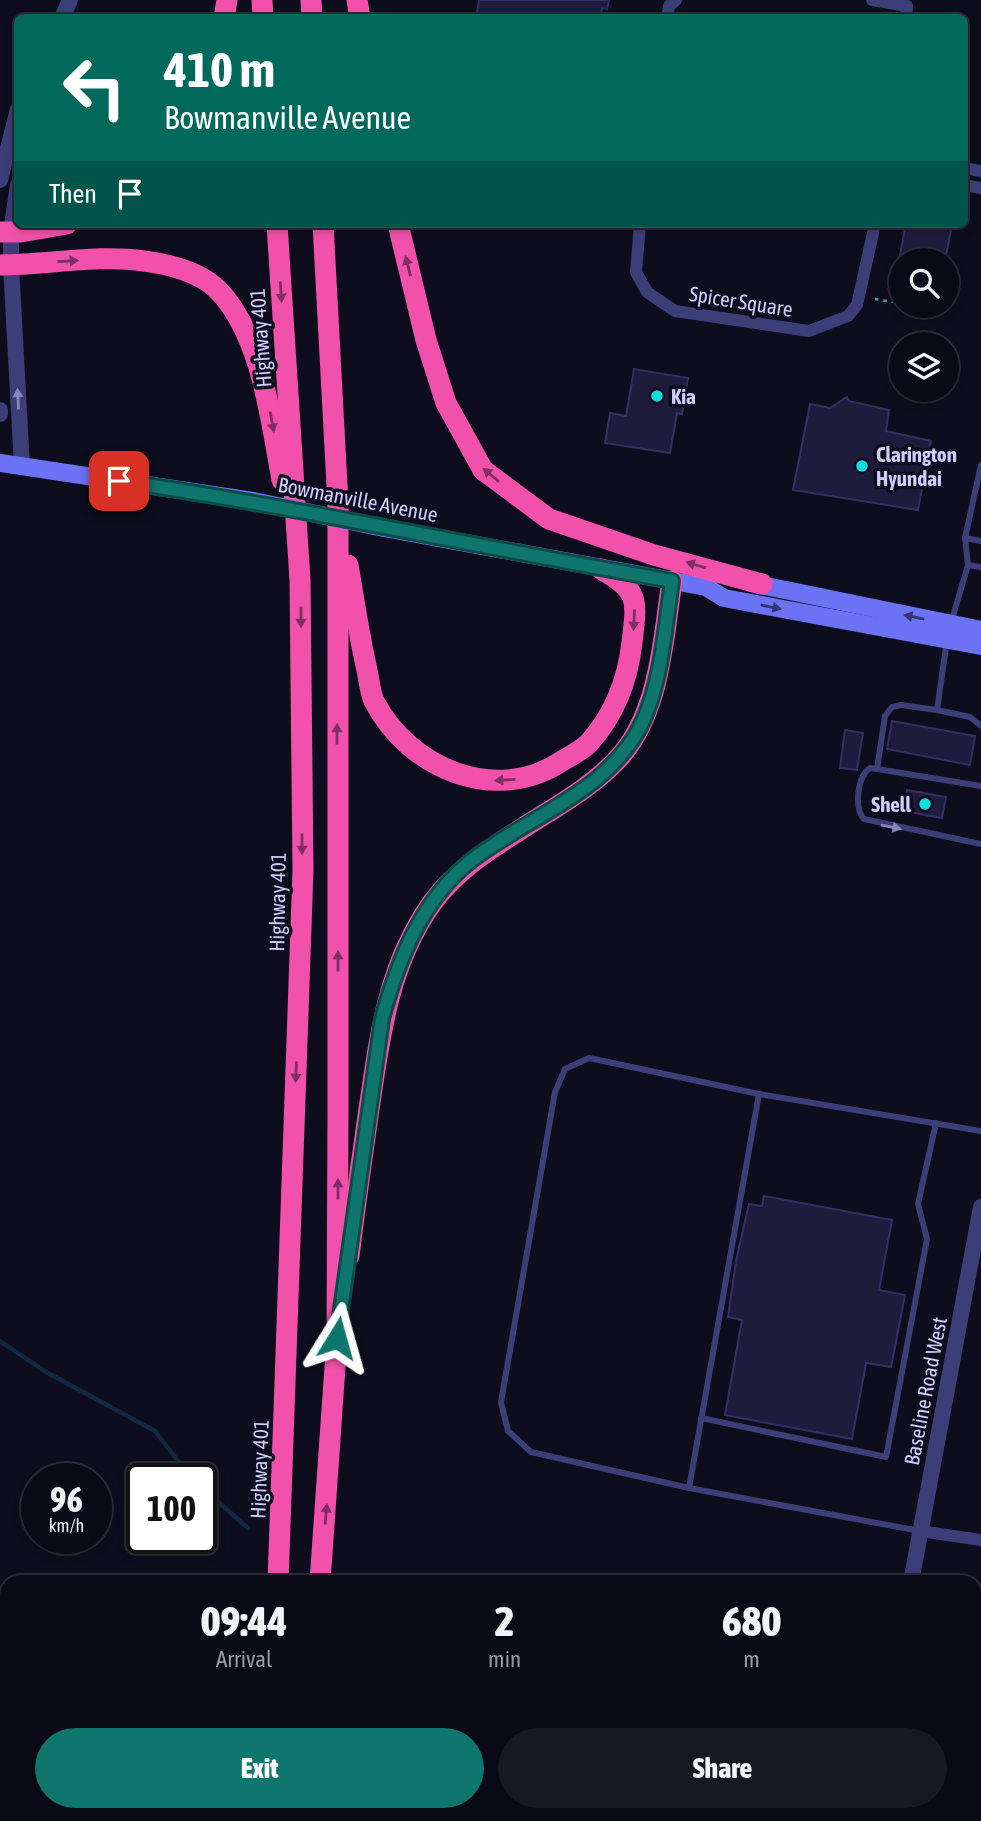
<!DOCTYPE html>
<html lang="en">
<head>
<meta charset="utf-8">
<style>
  :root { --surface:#0a0a16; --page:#181823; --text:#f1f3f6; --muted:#999aa1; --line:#2a2b35; --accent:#0f766e }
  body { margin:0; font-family:"Asap Condensed",sans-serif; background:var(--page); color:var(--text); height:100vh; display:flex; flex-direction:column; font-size:26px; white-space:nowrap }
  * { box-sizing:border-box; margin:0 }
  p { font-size:23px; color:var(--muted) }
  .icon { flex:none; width:38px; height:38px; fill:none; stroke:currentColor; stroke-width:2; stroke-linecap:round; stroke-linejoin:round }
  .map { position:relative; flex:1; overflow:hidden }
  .sheet { position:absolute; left:0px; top:1575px; width:982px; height:247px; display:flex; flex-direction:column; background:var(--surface); border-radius:21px 21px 0 0; box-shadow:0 4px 10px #0003,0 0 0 2px var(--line) }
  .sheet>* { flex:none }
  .guide { position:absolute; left:14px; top:14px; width:954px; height:214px; border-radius:10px; box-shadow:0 4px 10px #0003,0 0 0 2px var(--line); background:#00695c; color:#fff; overflow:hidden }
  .controls { position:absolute; left:889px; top:248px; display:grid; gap:14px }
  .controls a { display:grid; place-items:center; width:70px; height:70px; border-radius:50%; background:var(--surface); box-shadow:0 4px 10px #0003,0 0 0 2px var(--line); font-size:35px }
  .speed { position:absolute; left:21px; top:1463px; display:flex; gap:14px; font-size:35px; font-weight:700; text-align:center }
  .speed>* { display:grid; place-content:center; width:91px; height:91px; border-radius:50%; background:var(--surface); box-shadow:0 4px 10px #0003,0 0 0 2px var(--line); line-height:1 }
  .speed small { font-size:18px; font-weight:400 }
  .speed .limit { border:4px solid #111; border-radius:10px; background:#fff; color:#111 }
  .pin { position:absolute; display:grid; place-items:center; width:60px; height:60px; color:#fff; margin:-30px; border-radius:14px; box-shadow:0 4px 10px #0006 }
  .me { position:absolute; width:77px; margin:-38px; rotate:8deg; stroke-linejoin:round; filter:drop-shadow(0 0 5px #0008) }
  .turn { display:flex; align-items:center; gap:24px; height:147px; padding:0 35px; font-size:32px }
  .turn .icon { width:91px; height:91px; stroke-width:2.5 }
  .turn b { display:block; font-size:49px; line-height:60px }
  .then { display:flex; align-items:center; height:66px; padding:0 35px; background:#0003; gap:14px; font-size:26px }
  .eta { display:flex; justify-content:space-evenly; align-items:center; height:119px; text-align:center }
  .eta b { font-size:42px; font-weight:800; line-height:49px }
  .cta { display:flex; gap:14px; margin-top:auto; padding:14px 35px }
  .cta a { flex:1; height:80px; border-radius:42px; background:var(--accent); color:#fff; font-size:28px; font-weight:800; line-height:80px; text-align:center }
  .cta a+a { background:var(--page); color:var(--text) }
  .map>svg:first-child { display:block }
  .green { fill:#112623 }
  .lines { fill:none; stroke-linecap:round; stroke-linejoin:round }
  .stream { stroke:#112842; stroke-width:4.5 }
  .building { fill:#1f1b3c; stroke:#352e66; stroke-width:2 }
  .path { stroke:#36a696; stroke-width:2.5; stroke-dasharray:3.5 5; stroke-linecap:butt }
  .service { stroke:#3c3e78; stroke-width:6 }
  .minor { stroke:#3c3e78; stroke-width:12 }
  .tertiary { stroke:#3c3e78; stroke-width:16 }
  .secondary { stroke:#6b73f4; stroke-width:18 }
  .motorway { stroke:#f251ab; stroke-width:21 }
  .secondary-bridge { stroke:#6b73f4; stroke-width:18 }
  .oneway { fill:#802f64 }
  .oneway2 { fill:#8586ba }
  .oneway3 { fill:#333673 }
  .route-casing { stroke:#0a4d48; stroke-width:18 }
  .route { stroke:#0f766e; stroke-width:12 }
  .poi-dot { fill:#11dee2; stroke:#0e0d1d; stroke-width:2.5 }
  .labels { text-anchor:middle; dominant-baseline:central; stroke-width:7; stroke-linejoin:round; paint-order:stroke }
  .street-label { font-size:21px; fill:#cecdfb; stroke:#0e0d1d }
  .poi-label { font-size:21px; font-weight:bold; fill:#cecdfb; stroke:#0e0d1d; text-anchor:start }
</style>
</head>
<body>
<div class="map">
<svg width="981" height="1821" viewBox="0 0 981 1821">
  <rect width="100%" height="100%" fill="#0e0d1d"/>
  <polygon class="green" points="981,1591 981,1821 936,1821 937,1815 975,1815 975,1623"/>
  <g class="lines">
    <g class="stream">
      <polyline points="0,1341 46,1372 155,1431 192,1479"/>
      <polyline points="201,1487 248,1528"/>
    </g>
  </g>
  <g class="building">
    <polygon points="479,0 609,0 607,9 602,8 600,18 476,18"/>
    <polygon points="906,224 952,224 945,261 901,261 901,298 897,297 900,282 895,281"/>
    <polygon points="634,369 688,378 682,414 677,413 670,453 605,443 610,413 626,416"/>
    <polygon points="847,397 849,401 889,410 886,431 931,441 918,510 793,490 810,404 830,408"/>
    <polygon points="892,721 975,736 970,765 887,749"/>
    <polygon points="845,730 863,733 857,770 840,768"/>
    <polygon points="907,790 946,797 942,818 904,811"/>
    <polygon points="764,1196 892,1220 879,1290 905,1295 891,1367 866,1363 852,1439 725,1415 742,1320 728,1317 736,1261 749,1204 762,1206"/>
  </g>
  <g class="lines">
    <g class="path">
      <polyline points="14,96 18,87"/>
      <polyline points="875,299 899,303"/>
    </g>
    <g class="service">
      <polyline points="965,538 981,541"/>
      <polyline points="968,565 981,567"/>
      <polyline points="951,623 968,565 965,538 981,465"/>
      <polyline points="947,640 937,710 901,705 892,707 885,716 877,769 981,786"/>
      <polyline points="937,710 970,717 981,726"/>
      <path d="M877,769L870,768C857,777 854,808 864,819L981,844"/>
      <polyline points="701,1418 886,1457 927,1239 918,1204 936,1123"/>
      <polyline points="689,1488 531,1452 508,1431 501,1402 555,1092 565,1069 589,1058 759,1094"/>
      <polyline points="920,1531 689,1488 759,1094 981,1131"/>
    </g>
    <g class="minor">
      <polyline points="872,0 907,6 906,18"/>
      <polyline points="667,18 669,6 676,0"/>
      <polyline points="964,168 981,171"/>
      <polyline points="964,185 981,188"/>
      <polyline points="640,224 636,272 647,292 675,311 809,331 848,316 857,305 875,224"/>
      <polyline points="920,1531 981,1540"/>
    </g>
    <g class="tertiary">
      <polyline points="62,18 70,0"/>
      <polyline points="0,180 18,109"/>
      <polyline points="18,185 11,232 11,265 22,467"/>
      <polyline points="0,410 0,414"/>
      <polyline points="911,1582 981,1207"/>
      <polyline points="870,1821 871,1815"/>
    </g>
    <g class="secondary">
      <polyline points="0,463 253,501"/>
      <polyline points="384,528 706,587 724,598 981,646"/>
      <polyline points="751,583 981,630"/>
    </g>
    <g class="motorway">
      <polyline points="262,0 263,18"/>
      <polyline points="311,0 312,18"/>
      <polyline points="357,0 360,18"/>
      <polyline points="224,18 227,0"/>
      <polyline points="277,224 300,580 303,870 278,1582"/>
      <polyline points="398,224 426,340 446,403 483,470 549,519 654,555 762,584"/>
      <polyline points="0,232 21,232 67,224"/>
      <path d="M0,265C48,265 97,254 144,261C168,264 200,272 218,290C262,335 271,421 282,480"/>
      <path d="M348,565C354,600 359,635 367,670C369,680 370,692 374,701C409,769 496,805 562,761C571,756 582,750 589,743C614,715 628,679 632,642C637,600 640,591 601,569"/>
      <path d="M349,1256C355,1207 362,1158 369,1109C380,1035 388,965 432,903C457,869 491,848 526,826C557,806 590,788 616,761C660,716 663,640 672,581"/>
      <polyline points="320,1582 337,1338 338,1115 338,504 323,224"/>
      <polyline points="256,1821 257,1815"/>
      <polyline points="296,1821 297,1815"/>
    </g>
    <polyline class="secondary-bridge" points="253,501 384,528"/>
  </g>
  <defs><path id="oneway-solid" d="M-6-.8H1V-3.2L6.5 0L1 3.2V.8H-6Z" transform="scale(1.75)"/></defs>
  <g class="oneway">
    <use href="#oneway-solid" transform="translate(68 261) rotate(-4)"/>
    <use href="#oneway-solid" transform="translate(408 266) rotate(-104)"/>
    <use href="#oneway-solid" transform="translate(281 292) rotate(86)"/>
    <use href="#oneway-solid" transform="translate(272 422) rotate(80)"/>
    <use href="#oneway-solid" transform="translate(491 475) rotate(-140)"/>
    <use href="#oneway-solid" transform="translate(696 565) rotate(-164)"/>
    <use href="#oneway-solid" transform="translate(301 617) rotate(90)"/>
    <use href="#oneway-solid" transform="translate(634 620) rotate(93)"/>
    <use href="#oneway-solid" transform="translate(337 734) rotate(-90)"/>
    <use href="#oneway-solid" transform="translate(505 780) rotate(177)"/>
    <use href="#oneway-solid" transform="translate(302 844) rotate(90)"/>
    <use href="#oneway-solid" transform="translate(338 961) rotate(-90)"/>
    <use href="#oneway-solid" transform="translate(296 1072) rotate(92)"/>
    <use href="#oneway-solid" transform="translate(338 1189) rotate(-90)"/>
    <use href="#oneway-solid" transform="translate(326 1514) rotate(-85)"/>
  </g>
  <g class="oneway2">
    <use href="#oneway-solid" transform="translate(18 399) rotate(-93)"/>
    <use href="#oneway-solid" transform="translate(891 827) rotate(11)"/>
  </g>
  <g class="oneway3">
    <use href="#oneway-solid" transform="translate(771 607) rotate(11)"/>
    <use href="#oneway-solid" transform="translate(914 617) rotate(-168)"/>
  </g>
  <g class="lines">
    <defs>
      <path id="route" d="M119,481C304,508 488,549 672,581C665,627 662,679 643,721C611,791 529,816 472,860C422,899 398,960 382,1019L337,1338"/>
    </defs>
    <use href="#route" class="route-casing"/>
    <use href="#route" class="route"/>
  </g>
  <g class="poi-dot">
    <circle cx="657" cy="396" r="7"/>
    <circle cx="862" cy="466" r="7"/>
    <circle cx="925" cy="804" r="7"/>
  </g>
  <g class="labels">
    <g class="street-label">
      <text transform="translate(741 301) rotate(9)">Spicer Square</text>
      <text transform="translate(260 338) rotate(-94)">Highway 401</text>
      <text transform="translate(358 499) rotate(11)">Bowmanville Avenue</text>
      <text transform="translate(277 902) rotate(-89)">Highway 401</text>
      <text transform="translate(925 1391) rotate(-79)">Baseline Road West</text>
      <text transform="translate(259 1469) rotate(-88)">Highway 401</text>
    </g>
    <g class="poi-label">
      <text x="671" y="396">Kia</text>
      <text x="876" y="454">Clarington<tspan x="876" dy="24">Hyundai</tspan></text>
      <text x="911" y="804" text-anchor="end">Shell</text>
    </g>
  </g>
</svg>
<div class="controls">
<a><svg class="icon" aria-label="search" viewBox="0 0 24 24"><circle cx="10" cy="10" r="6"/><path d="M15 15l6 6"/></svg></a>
<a><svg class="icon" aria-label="layers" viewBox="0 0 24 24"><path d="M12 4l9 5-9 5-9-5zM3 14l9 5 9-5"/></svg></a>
</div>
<div class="speed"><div>96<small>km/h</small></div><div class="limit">100</div></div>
<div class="pin" style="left:119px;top:481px;background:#d93025"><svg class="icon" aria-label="arrive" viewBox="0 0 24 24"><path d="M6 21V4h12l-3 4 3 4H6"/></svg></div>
<svg class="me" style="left:337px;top:1338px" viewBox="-20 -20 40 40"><path d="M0-17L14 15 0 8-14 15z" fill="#0f766e" stroke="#fff" stroke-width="4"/></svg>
<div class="guide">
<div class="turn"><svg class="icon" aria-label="left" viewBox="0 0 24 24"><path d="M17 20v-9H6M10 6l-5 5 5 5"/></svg><div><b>410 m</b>Bowmanville Avenue</div></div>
<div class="then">Then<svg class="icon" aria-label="arrive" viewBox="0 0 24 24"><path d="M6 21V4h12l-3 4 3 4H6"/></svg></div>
</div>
<section class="sheet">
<div class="eta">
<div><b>09:44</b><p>Arrival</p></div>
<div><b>2</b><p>min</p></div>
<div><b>680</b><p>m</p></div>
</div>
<div class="cta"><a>Exit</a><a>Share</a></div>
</section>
</div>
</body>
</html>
